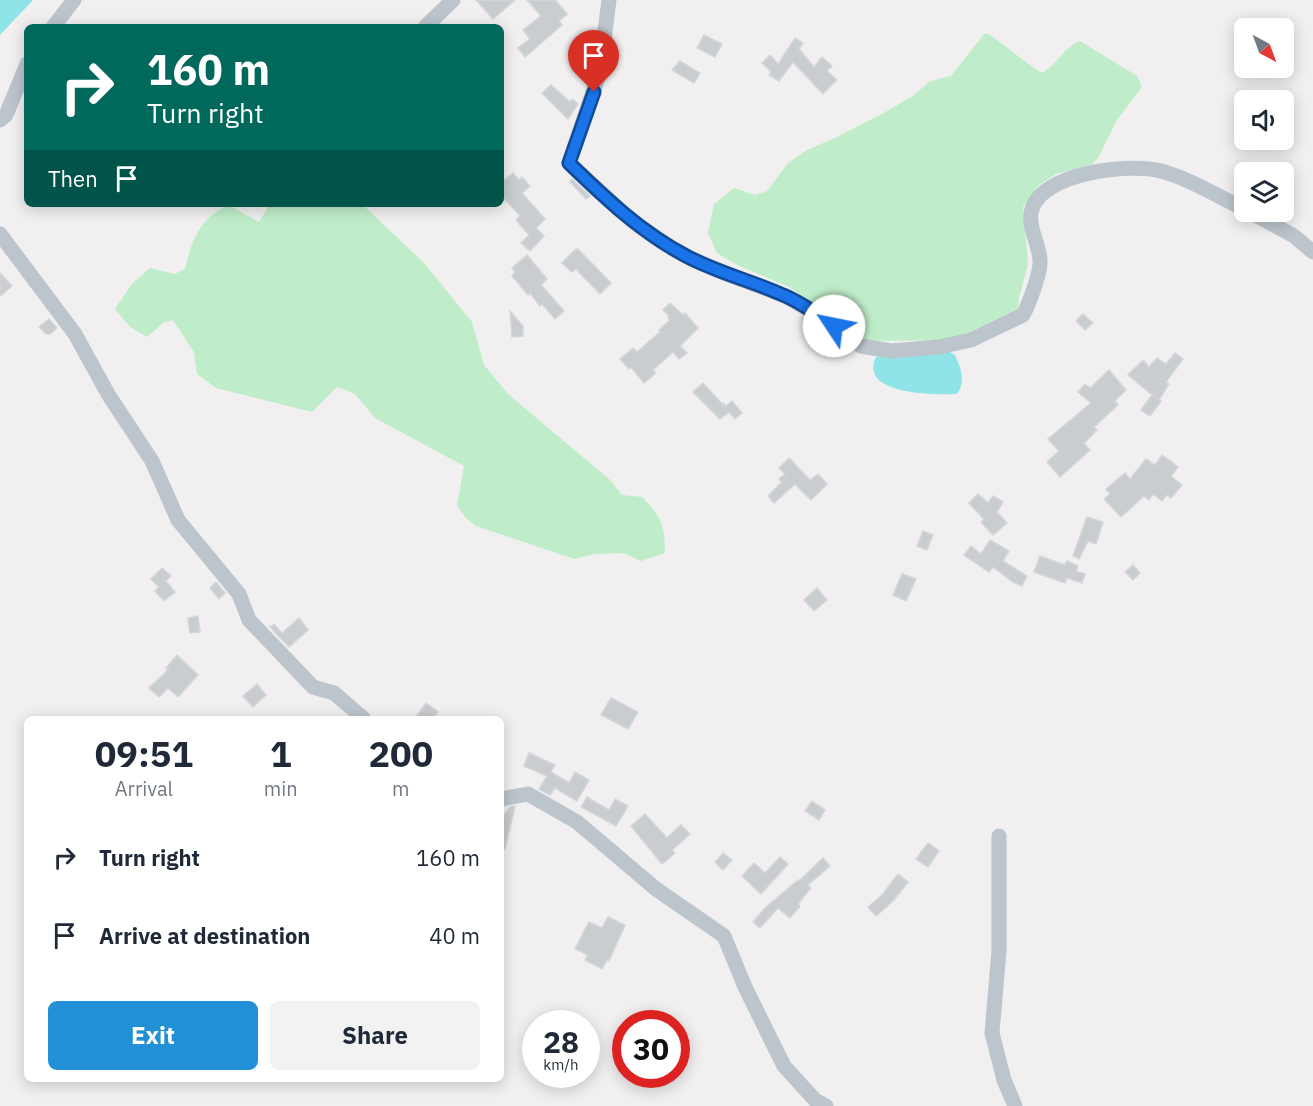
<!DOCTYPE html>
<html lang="en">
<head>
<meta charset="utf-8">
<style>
  :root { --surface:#fff; --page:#f2f2f3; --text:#1f2937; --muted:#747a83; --accent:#2290d7 }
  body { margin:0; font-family:"IBM Plex Sans",sans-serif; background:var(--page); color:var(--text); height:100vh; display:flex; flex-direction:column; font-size:22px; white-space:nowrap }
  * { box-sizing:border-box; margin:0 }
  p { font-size:20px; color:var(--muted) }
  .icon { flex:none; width:33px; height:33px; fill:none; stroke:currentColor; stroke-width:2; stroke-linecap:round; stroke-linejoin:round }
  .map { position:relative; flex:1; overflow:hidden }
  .side { position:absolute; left:24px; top:716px; width:480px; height:366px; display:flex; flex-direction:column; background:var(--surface); border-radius:9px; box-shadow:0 3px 15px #0003 }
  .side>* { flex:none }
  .banner { position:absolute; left:24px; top:24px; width:480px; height:183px; border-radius:9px; box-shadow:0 3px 15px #0003; background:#00695c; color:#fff; overflow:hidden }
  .needle { width:39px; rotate:139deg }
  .fabs { position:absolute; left:1234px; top:18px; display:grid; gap:12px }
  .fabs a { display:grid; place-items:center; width:60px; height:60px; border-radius:9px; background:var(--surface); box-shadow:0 3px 15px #0003; font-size:30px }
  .speed { position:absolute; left:522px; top:1010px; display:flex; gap:12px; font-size:30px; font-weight:700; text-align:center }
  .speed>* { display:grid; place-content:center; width:78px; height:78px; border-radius:50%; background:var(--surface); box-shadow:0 3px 15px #0003; line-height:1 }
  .speed small { font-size:15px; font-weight:400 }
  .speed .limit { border:9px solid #d22; background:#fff; color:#111 }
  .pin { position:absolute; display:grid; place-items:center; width:51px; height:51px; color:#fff; margin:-62px -26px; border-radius:50% 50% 50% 0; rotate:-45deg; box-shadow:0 0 6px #0007 }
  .pin .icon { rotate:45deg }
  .me { position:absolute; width:66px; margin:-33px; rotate:304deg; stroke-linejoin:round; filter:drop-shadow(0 0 4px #0008) }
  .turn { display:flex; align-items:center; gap:21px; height:126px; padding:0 24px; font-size:27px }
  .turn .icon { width:78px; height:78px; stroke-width:2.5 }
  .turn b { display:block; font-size:42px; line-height:51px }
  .then { display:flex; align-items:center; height:57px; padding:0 24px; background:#0003; gap:12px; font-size:22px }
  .eta { display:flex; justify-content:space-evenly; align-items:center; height:102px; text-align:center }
  .eta b { font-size:36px; font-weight:700; line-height:42px }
  .cta { display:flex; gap:12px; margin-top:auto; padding:12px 24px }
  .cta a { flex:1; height:69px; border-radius:9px; background:var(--accent); color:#fff; font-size:24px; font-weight:700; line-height:69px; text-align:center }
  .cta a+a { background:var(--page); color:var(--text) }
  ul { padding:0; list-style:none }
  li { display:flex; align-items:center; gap:18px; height:78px; padding:0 24px }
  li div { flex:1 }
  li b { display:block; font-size:22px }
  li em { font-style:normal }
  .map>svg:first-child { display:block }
  .green { fill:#bfedc9 }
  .water { fill:#8fe4e7 }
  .building { fill:#c9cdd0; stroke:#d3d6da; stroke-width:1.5 }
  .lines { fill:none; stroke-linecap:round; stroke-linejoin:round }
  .minor { stroke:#bbc5cb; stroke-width:15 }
  .route-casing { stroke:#114b97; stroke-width:15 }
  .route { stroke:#1a73e8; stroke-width:10 }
</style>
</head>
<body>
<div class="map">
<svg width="1313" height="1106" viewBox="0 0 1313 1106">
  <rect width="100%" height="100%" fill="#f1efef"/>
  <g class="green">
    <path d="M984,34H989L1034,68L1042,73C1057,65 1064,47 1080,41L1137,76L1142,87L1117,120L1098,158L1091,165L1056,174L1039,185L1023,207L1028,264L1019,298L1018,310L952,340L867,341L789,287L737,265L717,253L708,233L714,204L734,188L755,195L767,191L788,163L807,150L835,138L880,115L913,96L930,81L951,76Z"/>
    <path d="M270,204H356L364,206L424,263L472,322L484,365L508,394L609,479L622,495L642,497C661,516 665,526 665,553L641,561L623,553L595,554L574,559L476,526L466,518L457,506L464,466L375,418L355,394L337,387L312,412L216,388L197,374L194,352L173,320L163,323L147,337L130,327L115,309L132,284L150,268L175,274L185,269C192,240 199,219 228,205L259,222Z"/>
  </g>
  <g class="water">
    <polygon points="0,0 33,0 0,35"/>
    <path d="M948,351L955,355C961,369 966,381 957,394C935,395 858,395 876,357Z"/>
  </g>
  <g class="building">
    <polygon points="476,0 515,0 493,19"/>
    <polygon points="527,0 555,0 567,14 559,21 562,25 525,57 518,48 530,39 523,30 541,16"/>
    <polygon points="704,35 722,44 715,57 697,48"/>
    <polygon points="795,38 803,43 799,49 814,67 822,57 832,66 827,71 837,80 823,94 793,62 779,81 769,75 771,72 762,63 770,55 778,64"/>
    <polygon points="680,61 700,73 694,83 672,70"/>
    <polygon points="551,85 570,102 572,99 578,104 568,119 542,93"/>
    <polygon points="513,173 519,180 522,177 530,186 522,193 545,219 536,228 544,236 530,251 521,243 529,235 516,220 520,216 501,195 501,183"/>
    <polygon points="572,179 590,196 586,199 570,182"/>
    <polygon points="577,248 611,283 600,294 576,269 572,272 562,263"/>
    <polygon points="527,255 547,279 541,285 564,311 555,319 542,304 540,306 530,293 528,295 512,276 515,272 512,268"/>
    <polygon points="0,273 12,286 0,296"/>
    <polygon points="670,303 683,315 685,313 698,328 680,346 687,353 679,359 673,352 653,370 656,373 644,383 631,367 629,369 620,359 633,348 637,352 660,332 659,330 670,320 668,318 669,316 663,310"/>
    <polygon points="510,311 523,326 523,336 512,337"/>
    <polygon points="1083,314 1093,323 1085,330 1076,321"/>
    <polygon points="49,319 57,328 50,334 46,334 39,327"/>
    <polygon points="1175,353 1183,359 1166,382 1169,384 1159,400 1161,401 1150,416 1141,410 1152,395 1156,398 1128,375 1143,360 1149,367 1157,358 1166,364"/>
    <polygon points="1109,370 1126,390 1115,401 1118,405 1094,427 1097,430 1084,443 1090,450 1060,477 1047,462 1059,451 1048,439 1091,403 1078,392 1085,384 1090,388"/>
    <polygon points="703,383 722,404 723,403 726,406 732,401 742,413 735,419 729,412 720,419 693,392"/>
    <polygon points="1162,455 1178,467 1171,476 1182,485 1171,498 1167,495 1162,501 1153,494 1149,500 1144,496 1121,517 1104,499 1110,494 1106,489 1125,473 1130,479 1146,459 1155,465"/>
    <polygon points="789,458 810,480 818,474 827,484 811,500 795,484 774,503 768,496 782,482 779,479 785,474 779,468"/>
    <polygon points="978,494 988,503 993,496 1003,502 997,512 1007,523 993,535 981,522 984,519 969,503"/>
    <polygon points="1087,517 1103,522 1096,544 1088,541 1079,559 1073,556"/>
    <polygon points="923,531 933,535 927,550 917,546"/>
    <polygon points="990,540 1009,551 1003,561 1027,576 1022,586 1013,582 993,567 989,572 964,555 971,546 981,554"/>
    <polygon points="1040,556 1065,565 1067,561 1078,566 1076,571 1085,574 1082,583 1067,578 1065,583 1034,572"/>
    <polygon points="1133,565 1140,573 1133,580 1125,572"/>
    <polygon points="162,568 171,576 166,581 175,592 164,601 155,591 159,587 151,579"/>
    <polygon points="902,574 916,579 906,601 893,595"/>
    <polygon points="216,582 225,593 219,599 210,588"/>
    <polygon points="817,588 827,600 814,611 804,600"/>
    <polygon points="198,616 200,632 190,633 188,618"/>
    <polygon points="299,618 308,630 289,647 269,626 271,627 274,624 282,633"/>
    <polygon points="177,655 198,675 178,697 168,688 159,697 149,688 164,674 168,669 166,668"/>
    <polygon points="257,684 266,695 253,707 243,696"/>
    <polygon points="611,698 638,712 628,729 601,715"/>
    <polygon points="426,703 438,712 433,718 415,718"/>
    <polygon points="529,753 555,765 551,772 569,783 575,772 589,780 577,801 555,788 550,795 539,789 547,776 524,766"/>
    <polygon points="587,797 609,810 615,799 628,806 616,826 581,807"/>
    <polygon points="812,801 825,810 819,820 805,811"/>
    <polygon points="515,806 505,849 501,849 501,819 510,807"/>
    <polygon points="645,814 667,838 681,825 690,834 672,850 675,853 662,864 631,826"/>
    <polygon points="928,843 939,851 928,867 916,859"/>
    <polygon points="723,853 732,860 723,870 715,862"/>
    <polygon points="780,857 788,864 761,894 742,876 754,863 765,873"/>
    <polygon points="823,858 830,866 808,885 811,888 798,904 800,906 790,918 778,908 760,928 753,922 765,908 798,880 799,881"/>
    <polygon points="898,874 908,882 893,901 876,916 868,907 882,895"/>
    <polygon points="608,917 625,925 609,961 607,960 602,969 585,960 588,955 575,949 589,922 602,928"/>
  </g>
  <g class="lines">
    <g class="minor">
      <path d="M609,0L600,71L569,163L631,220L666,244L688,257L719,271L785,296L820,316L861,346L891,351L939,347L971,340L1023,315C1029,304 1040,274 1040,263C1041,245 1026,227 1032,209C1044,172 1130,163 1161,171C1191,179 1218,197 1245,209"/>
      <polyline points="53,27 74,0"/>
      <polyline points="425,27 453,0"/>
      <polyline points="0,120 6,115 27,64"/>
      <polyline points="1250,212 1294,236 1313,252"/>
      <polyline points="0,234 75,334 108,394 152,461 178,520 239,594 249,620 313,687 334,693 363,718"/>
      <polyline points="501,799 528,794 577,822 656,889 724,936 745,987 784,1066 815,1100 826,1106"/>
      <polyline points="999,836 999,951 992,1033 1004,1080 1015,1106"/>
    </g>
  </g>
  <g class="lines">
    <defs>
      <path id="route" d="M594,92L569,163C605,198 643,234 688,257C719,273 752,281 783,295C801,302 818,315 834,326"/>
    </defs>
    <use href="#route" class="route-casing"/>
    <use href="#route" class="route"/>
  </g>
</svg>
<div class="fabs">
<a><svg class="needle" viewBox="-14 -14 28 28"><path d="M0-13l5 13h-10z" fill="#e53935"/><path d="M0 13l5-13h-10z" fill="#747a83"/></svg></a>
<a><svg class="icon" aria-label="sound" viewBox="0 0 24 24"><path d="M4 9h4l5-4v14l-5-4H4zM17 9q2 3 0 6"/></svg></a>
<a><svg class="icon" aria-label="layers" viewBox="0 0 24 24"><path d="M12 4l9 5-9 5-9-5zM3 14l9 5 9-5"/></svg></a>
</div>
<div class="speed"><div>28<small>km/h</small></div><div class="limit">30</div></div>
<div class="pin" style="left:594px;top:92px;background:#d93025"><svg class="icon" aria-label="arrive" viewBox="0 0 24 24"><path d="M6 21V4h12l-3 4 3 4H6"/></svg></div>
<svg class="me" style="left:834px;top:326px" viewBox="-20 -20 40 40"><circle r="19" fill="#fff"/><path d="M0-13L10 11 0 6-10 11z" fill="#1a73e8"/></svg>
<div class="banner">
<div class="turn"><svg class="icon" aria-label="right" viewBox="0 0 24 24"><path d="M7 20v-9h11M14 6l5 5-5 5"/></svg><div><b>160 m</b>Turn right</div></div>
<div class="then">Then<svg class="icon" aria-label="arrive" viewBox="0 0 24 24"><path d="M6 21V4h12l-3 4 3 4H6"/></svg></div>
</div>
<section class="side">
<div class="eta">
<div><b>09:51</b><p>Arrival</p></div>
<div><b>1</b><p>min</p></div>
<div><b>200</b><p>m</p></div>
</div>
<ul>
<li><svg class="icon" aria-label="right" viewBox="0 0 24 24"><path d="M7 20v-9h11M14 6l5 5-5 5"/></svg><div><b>Turn right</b></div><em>160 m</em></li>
<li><svg class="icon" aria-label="arrive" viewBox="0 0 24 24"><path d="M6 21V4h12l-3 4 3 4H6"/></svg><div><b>Arrive at destination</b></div><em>40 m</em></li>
</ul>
<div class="cta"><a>Exit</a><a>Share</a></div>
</section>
</div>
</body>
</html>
